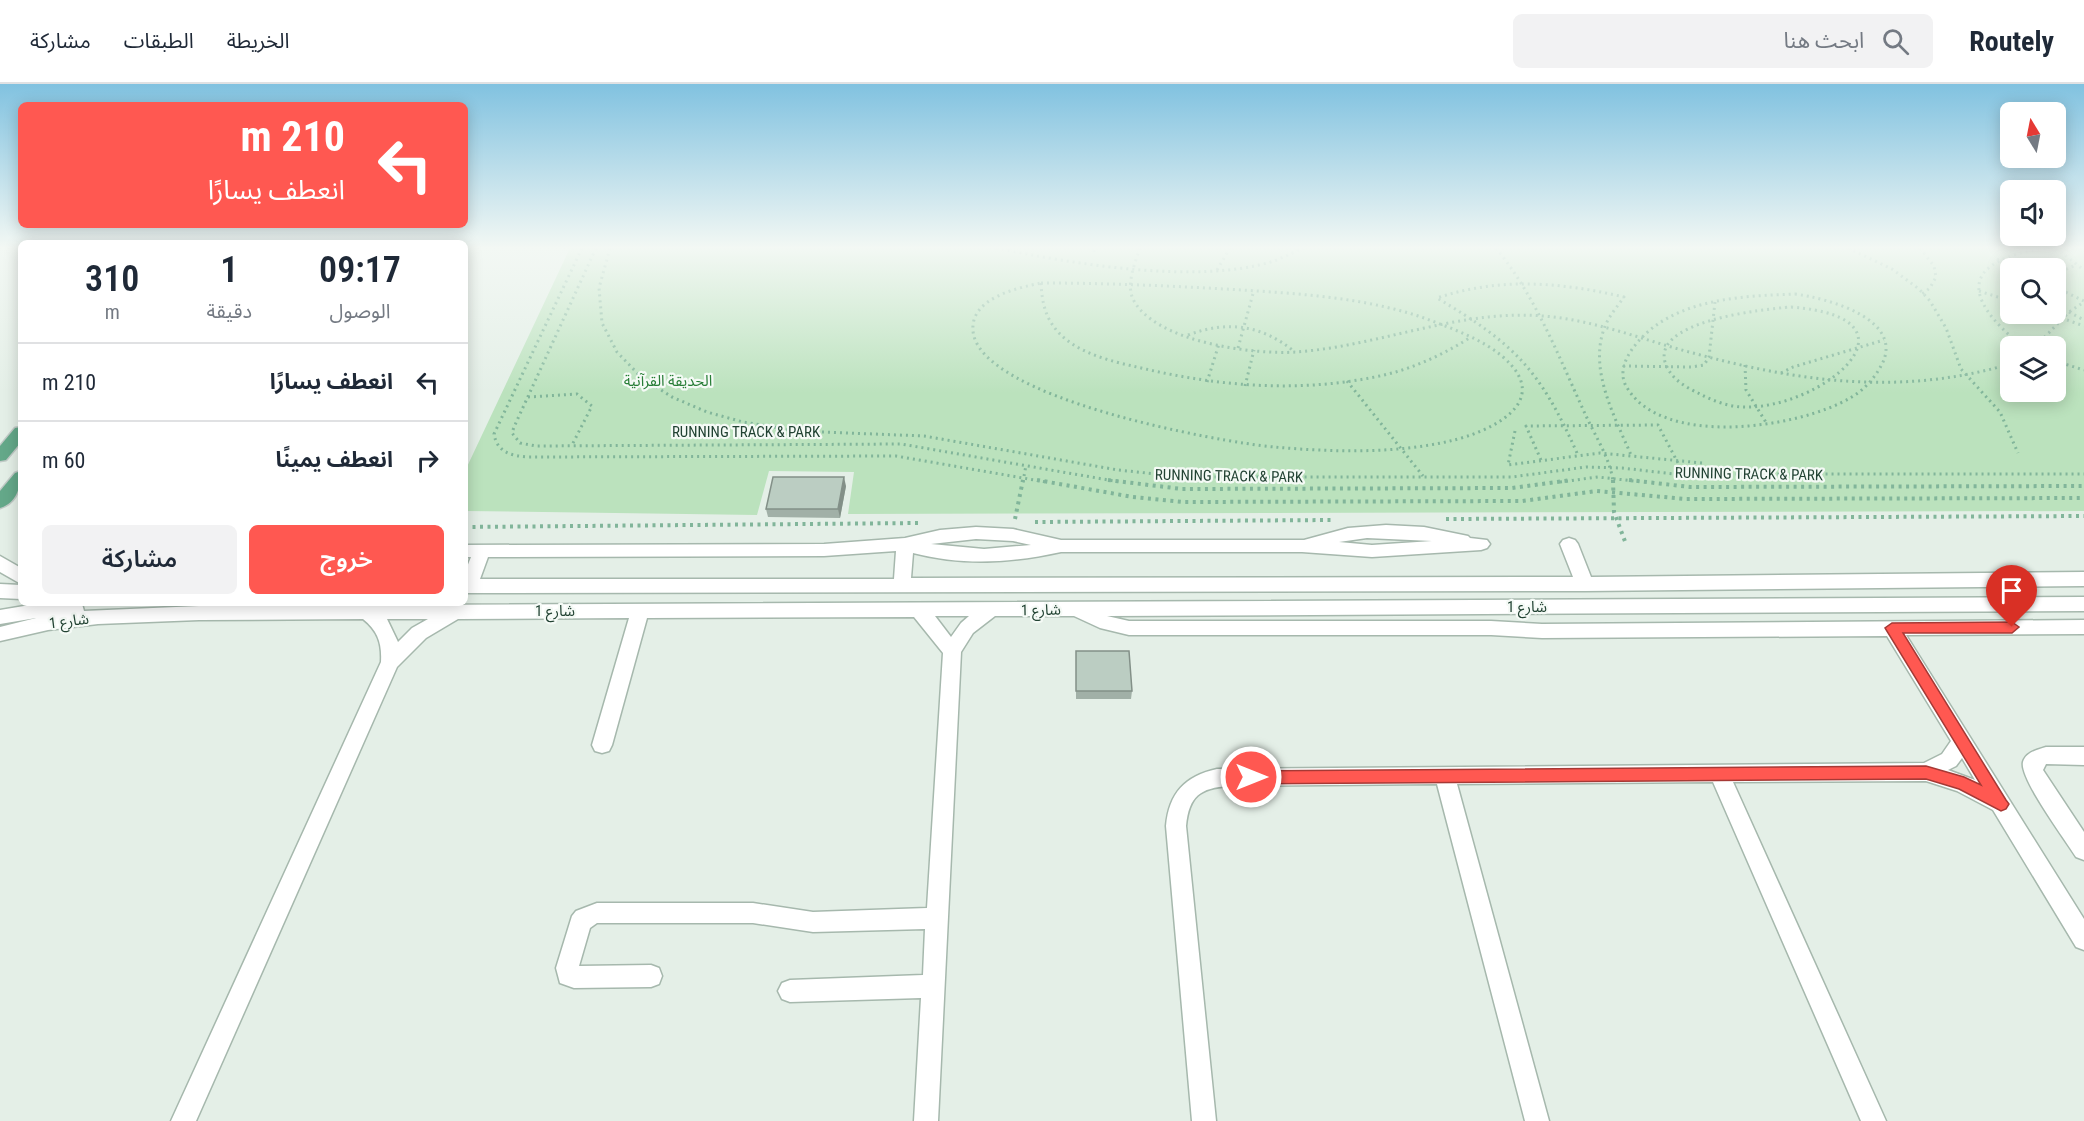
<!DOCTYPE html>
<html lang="ar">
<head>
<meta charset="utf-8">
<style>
  :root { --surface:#fff; --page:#f2f2f3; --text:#1f2937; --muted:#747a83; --line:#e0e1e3; --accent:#ff5851 }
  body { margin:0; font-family:"Roboto Condensed","Noto Sans Arabic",sans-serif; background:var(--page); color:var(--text); direction:rtl; height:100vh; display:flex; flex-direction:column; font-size:22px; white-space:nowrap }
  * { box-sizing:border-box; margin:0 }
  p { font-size:20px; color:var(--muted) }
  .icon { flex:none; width:33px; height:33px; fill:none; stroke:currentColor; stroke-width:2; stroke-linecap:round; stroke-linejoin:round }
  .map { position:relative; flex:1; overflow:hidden; direction:ltr }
  .drawer { position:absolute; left:18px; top:156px; width:450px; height:366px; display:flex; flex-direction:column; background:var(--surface); border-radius:9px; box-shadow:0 3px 15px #0003; direction:rtl }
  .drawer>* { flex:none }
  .hud { position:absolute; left:18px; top:18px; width:450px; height:126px; border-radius:9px; box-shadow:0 3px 15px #0003; direction:rtl; background:#ff5851; color:#fff; overflow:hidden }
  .needle { width:39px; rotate:350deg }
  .buttons { position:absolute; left:2000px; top:18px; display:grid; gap:12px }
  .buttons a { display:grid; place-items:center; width:66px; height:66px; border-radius:9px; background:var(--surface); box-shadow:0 3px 15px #0003; font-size:30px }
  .pin { position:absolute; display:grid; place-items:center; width:51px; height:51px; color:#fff; margin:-62px -26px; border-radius:50% 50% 50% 0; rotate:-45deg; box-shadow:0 0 6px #0007 }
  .pin .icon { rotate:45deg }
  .me { position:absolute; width:66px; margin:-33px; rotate:90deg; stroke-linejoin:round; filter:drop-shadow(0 0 4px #0008) }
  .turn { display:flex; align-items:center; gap:21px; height:126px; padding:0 24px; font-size:27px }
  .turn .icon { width:78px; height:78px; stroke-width:2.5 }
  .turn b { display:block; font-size:42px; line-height:51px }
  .eta { display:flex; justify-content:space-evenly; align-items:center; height:102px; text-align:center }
  .eta b { font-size:36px; font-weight:600; line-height:42px }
  .cta { display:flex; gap:12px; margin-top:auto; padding:12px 24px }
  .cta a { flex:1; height:69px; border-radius:9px; background:var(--accent); color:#fff; font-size:24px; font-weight:600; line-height:69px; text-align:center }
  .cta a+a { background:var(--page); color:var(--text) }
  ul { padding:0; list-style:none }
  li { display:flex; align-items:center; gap:18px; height:78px; padding:0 24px; border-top:2px solid var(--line) }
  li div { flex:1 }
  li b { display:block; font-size:22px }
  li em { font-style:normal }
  header { display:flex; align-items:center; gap:36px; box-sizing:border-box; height:84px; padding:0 30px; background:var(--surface); border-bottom:2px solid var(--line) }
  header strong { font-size:28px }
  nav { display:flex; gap:33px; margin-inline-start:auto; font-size:21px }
  .search { width:420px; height:54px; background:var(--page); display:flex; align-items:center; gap:15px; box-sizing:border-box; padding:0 21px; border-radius:9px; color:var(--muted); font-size:22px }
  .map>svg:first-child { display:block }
  .green { fill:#bbe2bd; fill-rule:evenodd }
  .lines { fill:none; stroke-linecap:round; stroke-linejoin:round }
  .minor-casing { stroke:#a6b8ad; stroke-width:3 }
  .major-casing { stroke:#c1cac6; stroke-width:3 }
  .path-far1 { stroke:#81b59a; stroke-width:3; stroke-dasharray:2 4; stroke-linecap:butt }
  .path { stroke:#81b59a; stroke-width:4; stroke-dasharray:3 4.5; stroke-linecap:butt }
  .minor { fill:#fff; fill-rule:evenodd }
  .major { fill:#64a889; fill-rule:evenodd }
  .wall { fill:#a1b0a7 }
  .shaded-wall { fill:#839088 }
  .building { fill:#bbcdc2; stroke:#839088; stroke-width:1.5 }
  .route { fill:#ff5851; stroke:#a63935; stroke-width:1.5 }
  .labels { text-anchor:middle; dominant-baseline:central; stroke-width:4.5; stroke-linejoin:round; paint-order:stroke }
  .park-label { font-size:15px; fill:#277d36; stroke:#f5faf6 }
  .street-label { font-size:15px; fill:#214232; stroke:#f5faf6 }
</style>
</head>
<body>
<header>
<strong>Routely</strong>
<div class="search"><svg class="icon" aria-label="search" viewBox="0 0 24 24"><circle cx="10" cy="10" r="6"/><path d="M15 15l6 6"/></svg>ابحث هنا</div>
<nav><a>الخريطة</a><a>الطبقات</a><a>مشاركة</a></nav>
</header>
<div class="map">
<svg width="2084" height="1037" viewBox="0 0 2084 1037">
  <rect width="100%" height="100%" fill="#e4efe7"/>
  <path class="green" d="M570,164H2084V427L848,430L854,388L769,387L757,431L465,427V387ZM2010,184H2055V230H2010ZM2010,262H2055V308H2010Z"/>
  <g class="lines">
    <defs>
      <g id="minor">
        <path d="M1386,441L1424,443L1468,452L1470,454L1487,456L1490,460L1487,464L1481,466L1372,473L1302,468H1061C1011,479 963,482 913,469L911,494L1573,493L1560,460L1563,456L1569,454L1575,456L1578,460L1591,493L2084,488V502L1585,507L465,509V488L471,473H465V461L824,460L905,454L940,446L976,443L1013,445L1061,456H1304L1348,444ZM1367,454L1432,457L1372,461L1339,458ZM976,455L1013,457L1031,461L984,465L931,460ZM896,467L894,495H480L488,473L824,472Z"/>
        <polygon points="0,472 21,484 21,500 0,488"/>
        <polygon points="0,500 21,501 21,515 0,514"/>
        <path d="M2084,513V527L1107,532L1129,537H1491L1542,540L2084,536V550L1906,551L2084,835V866L2076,863L1993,726L1957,707L1926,697L1733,698L1886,1037H1861L1713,698L1457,700L1549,1037H1525L1437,700L1229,702C1200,704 1189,712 1186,742L1216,1037H1192L1166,742C1169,709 1185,692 1217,685L1924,679L1942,670L1951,657L1887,552L1542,554L1491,551H1129L1100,544L1074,532H995L973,549L961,568L938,1037H914L921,914L790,918L782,915L778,907L782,899L790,896L923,891L925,845L813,848L753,839H597L590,844L579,882L651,881L659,884L662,892L659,900L651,903L574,904L560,899L556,884L572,832L576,827L597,819H753L813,828L927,824L943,569L914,533L647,534L612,661L609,667L602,669L595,667L592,661L629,534L458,535L426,554L397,583L196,1037H171L381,578C382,559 378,547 363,535L199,536L98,540L48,546L0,557V543L36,534L0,540V526L36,520L79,519L82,520L84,527L199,522ZM935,532H969L961,539L951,553ZM387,535H428L412,544L398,558ZM1962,674L1975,696L1948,686L1956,682Z"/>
        <path d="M2046,663H2084V681L2046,680L2043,686L2084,748V776L2076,773C2066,757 2019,694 2023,678C2026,668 2037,666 2046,663Z"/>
      </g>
      <g id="major">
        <polygon points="21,343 21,358 6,376 0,377 0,362 15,344"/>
        <path d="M21,387C21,402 17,419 0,424V407L15,389Z"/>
      </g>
    </defs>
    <use href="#minor" class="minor-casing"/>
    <use href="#major" class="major-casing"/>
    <g class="path-far1">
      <path d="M582,164L494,350C497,368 511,372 528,373L896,372L1046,398"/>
      <polyline points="596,164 514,343 512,349 520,359 536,362 901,360 1120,398"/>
      <polyline points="610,164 599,204 602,239 617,268 641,293 672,313 707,328 743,338 797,347 924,352 1118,386 1184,393 1512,393 1586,383 1622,384 1674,390 2084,390"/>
      <path d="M996,164C1075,180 1197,201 1274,177C1284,173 1294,168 1304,164"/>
      <path d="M1140,164C1135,179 1126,200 1133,215C1154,258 1254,271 1296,268C1380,262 1459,225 1543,232C1595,236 1643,256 1693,269C1800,298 1901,312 2010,280"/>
      <path d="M1496,164C1537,214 1560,276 1587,334C1596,353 1611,377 1613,398"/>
      <polyline points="1848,164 1892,185 1919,205 1930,217 1946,244 1961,285 2000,328 2018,369"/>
      <polyline points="1920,164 1934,182 1936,193 1930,204 1922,210"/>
      <polyline points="2056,164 2084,186"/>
      <polyline points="2066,164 2084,165"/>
      <polyline points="1094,168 1095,164"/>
      <polyline points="1997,175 2017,184"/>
      <polyline points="1217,186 1230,164"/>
      <polyline points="2055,190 2076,181"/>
      <path d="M1041,199C1108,199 1175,202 1242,206C1304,210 1368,214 1427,235C1453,245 1482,255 1503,273C1555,318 1490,348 1450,357C1394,370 1331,368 1274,363C1218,358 979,314 973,247C970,214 1017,204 1041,199Z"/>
      <path d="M1041,199C1042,218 1045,234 1059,249C1078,269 1110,277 1137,283C1216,302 1295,309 1375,293C1410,286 1441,272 1471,253"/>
      <polyline points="2055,203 2084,217"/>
      <polyline points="1979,207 2010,217"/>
      <path d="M1795,210C1826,214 1907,235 1881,282C1874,295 1863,307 1850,314C1799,344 1661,365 1626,302C1619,289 1625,275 1633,264C1669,215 1739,212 1795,210Z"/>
      <path d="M1791,223C1932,234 1821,327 1741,323C1726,322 1711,316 1698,309C1686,303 1673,296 1667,283C1644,237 1765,225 1791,223Z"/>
      <polyline points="2069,228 2084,236"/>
      <polyline points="2050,230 2084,242"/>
      <path d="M1188,251C1228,236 1262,241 1295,268"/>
      <path d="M2022,262C1959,211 1963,176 2047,164"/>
      <polyline points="2036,262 2069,228 2084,218"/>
      <polyline points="1238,264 1254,206"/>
      <polyline points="2055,277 2084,286"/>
      <polyline points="1745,281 1746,306 1767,340"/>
      <polyline points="1623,282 1691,283 1704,281 1709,273 1715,218"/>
      <polyline points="1781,289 1793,283 1884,256"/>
      <polyline points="1347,297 1423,392"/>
      <polyline points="1207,298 1219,260"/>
      <polyline points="1245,302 1254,266"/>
      <polyline points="528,313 577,310 592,322 572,361"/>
      <polyline points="1515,347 1508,381 1600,369 1702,379"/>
      <path d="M1577,369C1540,286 1515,260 1437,214C1500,193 1560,198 1624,213C1617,223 1608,233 1604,245C1589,287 1615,333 1631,371"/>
      <polyline points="1541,376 1526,342 1658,341 1678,379"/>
      <polyline points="1023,398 1026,381"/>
      <polyline points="1560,398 1598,393 1643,398"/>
    </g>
    <g class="path">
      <polyline points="1037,396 1133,413 1184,418 1522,417 1597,407 1686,415 2084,414"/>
      <polyline points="1108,396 1182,405 1512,404 1572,396"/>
      <polyline points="1613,396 1614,428 1626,460"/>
      <polyline points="1629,396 1690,403 2084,402"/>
      <polyline points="1015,435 1023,396"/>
      <polyline points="1446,435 2084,432"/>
      <polyline points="1035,438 1333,436"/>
      <polyline points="465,443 919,439"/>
    </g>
    <use href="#minor" class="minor"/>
    <use href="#major" class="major"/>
  </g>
  <g class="wall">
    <polygon points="846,402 840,434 768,433 766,425"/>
    <polygon points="1076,567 1132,607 1131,615 1076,615"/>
  </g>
  <polygon class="shaded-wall" points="844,393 846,402 840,434 838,425"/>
  <g class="building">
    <polygon points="773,393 844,393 838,425 766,425"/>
    <polygon points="1076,567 1129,567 1132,607 1076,607"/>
  </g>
  <linearGradient id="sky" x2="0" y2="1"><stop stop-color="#81c2e0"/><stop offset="0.53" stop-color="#f3f8f4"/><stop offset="1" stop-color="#f3f8f4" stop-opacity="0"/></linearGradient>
  <rect width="2084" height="309" fill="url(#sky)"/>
  <polygon class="route" points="2012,538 2019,543 2012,549 1903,549 2006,716 2009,720 2006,725 2001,727 1959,705 1926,695 1251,700 1245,698 1243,693 1245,688 1251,687 1926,682 1964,693 1981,701 1885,544 1892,539"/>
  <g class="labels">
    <g class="park-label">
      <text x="668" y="297">الحديقة القرآنية</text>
    </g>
    <g class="street-label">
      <text x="746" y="348">RUNNING TRACK &amp; PARK</text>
      <text transform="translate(1749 390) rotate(1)">RUNNING TRACK &amp; PARK</text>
      <text transform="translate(1229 392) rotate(1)">RUNNING TRACK &amp; PARK</text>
      <text x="1527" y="523">شارع 1</text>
      <text transform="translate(1041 526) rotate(-1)">شارع 1</text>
      <text x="555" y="527">شارع 1</text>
      <text transform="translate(69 537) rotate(-7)">شارع 1</text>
    </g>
  </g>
</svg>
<div class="buttons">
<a><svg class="needle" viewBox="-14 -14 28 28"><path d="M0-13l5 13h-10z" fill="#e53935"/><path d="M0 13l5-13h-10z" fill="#747a83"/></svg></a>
<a><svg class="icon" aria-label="sound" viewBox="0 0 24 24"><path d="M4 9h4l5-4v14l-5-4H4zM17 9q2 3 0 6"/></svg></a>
<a><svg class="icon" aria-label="search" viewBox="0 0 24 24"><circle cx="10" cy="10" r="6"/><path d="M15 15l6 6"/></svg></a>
<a><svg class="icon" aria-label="layers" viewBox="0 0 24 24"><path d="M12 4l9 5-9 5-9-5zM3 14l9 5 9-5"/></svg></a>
</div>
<div class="pin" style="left:2012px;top:543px;background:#d93025"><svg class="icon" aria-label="arrive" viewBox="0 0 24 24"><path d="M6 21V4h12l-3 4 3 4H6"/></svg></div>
<svg class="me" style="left:1251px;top:693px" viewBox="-20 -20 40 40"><circle r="17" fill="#ff5851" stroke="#fff" stroke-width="3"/><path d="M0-11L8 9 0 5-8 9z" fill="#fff"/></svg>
<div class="hud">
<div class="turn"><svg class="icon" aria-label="left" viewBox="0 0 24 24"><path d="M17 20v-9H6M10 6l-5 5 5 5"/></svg><div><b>210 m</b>انعطف يسارًا</div></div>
</div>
<section class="drawer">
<div class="eta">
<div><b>09:17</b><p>الوصول</p></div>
<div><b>1</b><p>دقيقة</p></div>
<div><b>310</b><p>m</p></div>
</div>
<ul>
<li><svg class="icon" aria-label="left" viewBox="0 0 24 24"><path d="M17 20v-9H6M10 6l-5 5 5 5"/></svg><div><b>انعطف يسارًا</b></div><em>210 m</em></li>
<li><svg class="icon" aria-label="right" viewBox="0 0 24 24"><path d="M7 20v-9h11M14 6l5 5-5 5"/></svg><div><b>انعطف يمينًا</b></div><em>60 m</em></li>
</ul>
<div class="cta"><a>خروج</a><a>مشاركة</a></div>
</section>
</div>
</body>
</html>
